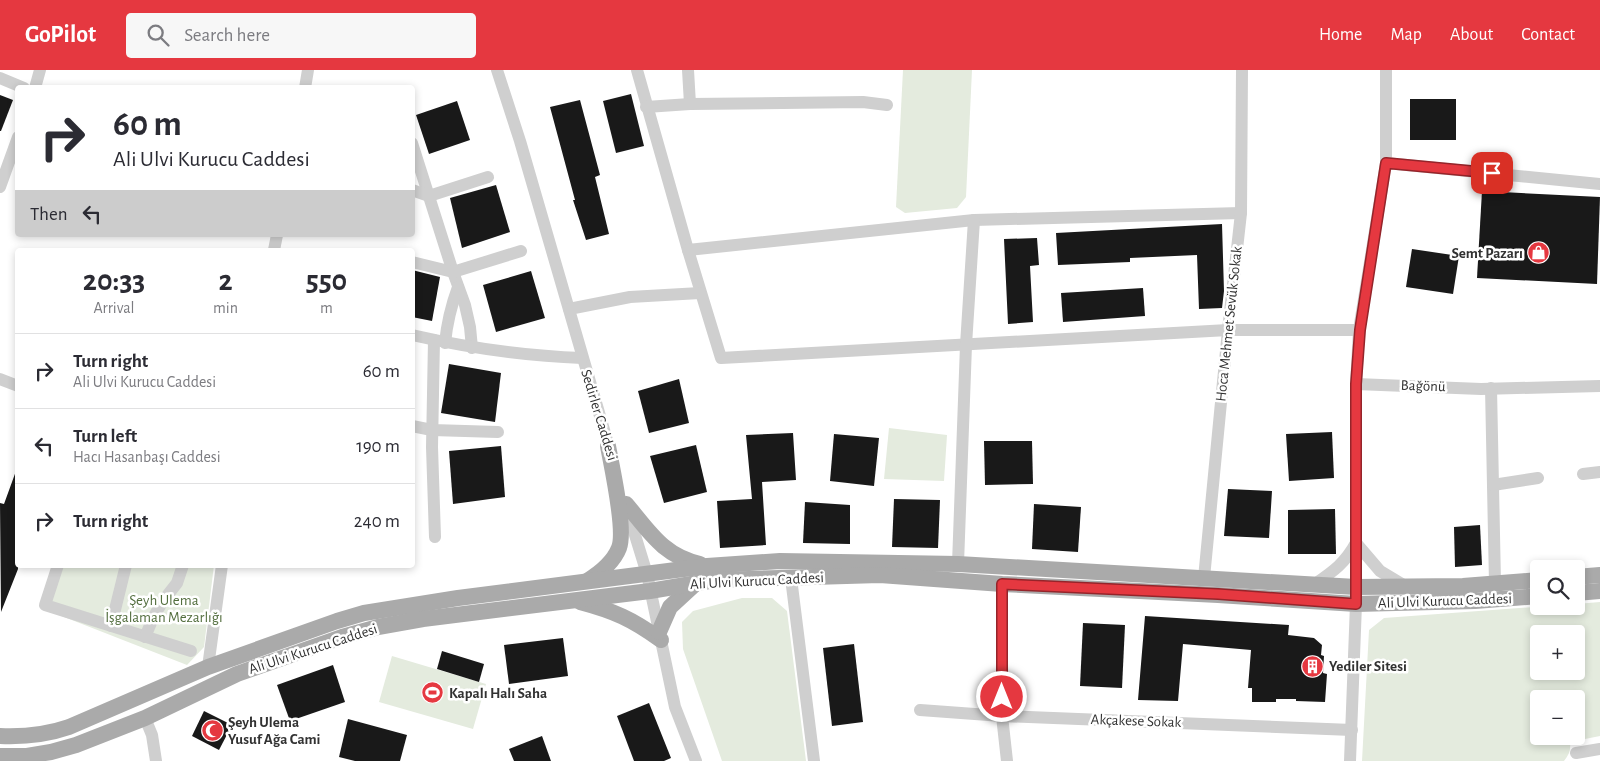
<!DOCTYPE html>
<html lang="en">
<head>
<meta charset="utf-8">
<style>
  :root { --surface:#fff; --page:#f7f7f7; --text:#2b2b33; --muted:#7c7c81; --line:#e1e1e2; --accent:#e53840 }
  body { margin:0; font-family:"Alegreya Sans",sans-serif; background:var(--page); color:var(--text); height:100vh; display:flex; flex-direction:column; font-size:19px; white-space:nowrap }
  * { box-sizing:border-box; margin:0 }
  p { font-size:16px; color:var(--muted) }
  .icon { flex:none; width:28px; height:28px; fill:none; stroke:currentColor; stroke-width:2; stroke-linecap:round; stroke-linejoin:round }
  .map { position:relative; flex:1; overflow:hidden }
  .side { position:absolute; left:15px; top:178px; width:400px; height:320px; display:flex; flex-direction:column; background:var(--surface); border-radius:5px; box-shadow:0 2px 8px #0003 }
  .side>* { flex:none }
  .top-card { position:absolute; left:15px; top:15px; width:400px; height:152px; border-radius:5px; box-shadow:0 2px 8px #0003; background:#fff; color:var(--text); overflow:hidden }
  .buttons { position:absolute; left:1530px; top:490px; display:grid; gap:10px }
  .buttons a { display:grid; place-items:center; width:55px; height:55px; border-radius:5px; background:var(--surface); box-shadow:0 2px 8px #0003; font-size:25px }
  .pin { position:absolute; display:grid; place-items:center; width:42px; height:42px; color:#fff; margin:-21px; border-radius:10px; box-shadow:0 2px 8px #0006 }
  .me { position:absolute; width:55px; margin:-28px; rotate:0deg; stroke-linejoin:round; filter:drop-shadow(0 0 4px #0008) }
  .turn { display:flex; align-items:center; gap:18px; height:105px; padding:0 15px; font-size:22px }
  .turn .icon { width:65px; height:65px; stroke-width:2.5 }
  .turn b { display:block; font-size:35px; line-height:42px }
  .then { display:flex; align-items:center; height:48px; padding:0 15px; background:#0003; gap:10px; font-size:19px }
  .eta { display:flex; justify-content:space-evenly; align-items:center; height:85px; text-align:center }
  .eta b { font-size:30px; font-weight:600; line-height:35px }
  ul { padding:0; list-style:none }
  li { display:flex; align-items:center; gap:15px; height:75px; padding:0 15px; border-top:1px solid var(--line) }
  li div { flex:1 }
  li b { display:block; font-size:19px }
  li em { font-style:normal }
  header { display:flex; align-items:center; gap:30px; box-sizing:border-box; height:70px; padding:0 25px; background:var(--accent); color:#fff }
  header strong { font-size:24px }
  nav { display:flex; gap:28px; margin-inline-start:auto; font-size:18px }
  .search { width:350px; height:45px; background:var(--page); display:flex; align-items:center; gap:12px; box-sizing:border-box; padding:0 18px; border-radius:5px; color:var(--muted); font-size:19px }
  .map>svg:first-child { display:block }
  .green { fill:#e4ebde; fill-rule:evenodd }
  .building { fill:#191919 }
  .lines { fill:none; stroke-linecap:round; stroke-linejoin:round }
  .minor { stroke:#cfcfcf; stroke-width:12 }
  .major { stroke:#aaa; stroke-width:16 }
  .route-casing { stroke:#95242a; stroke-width:12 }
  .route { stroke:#e53840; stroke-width:9 }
  .labels { text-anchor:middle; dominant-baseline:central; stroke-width:5; stroke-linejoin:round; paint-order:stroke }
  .poi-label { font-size:15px; font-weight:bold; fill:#323232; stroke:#fff; text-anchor:start }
  .street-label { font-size:15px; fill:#323232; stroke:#fff }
  .park-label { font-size:15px; fill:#536e3e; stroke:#fff }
</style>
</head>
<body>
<header>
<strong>GoPilot</strong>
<div class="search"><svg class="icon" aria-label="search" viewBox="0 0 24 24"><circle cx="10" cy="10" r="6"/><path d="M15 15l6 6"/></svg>Search here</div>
<nav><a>Home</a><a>Map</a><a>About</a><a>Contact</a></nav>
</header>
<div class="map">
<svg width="1600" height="691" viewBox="0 0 1600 691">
  <rect width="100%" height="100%" fill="#fff"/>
  <g class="green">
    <polygon points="903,0 972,0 966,127 957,138 905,143 896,137"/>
    <polygon points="889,358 947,365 944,411 884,409"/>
    <polygon points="54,495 214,495 204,577 187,595 41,538"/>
    <polygon points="742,528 772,528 787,541 806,691 722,691 683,579 682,552 693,541"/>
    <path d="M1600,532V666L1570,672C1571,680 1569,685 1564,691H1362L1369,560L1384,548L1548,536H1576V534ZM1539,564H1576V601H1539ZM1539,629H1576V666H1539Z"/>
    <polygon points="392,586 486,614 473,659 379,632"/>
  </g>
  <g class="building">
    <polygon points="631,24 644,76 616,83 603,31"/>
    <polygon points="0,25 13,30 1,61 0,61"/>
    <rect x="1410" y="29" width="46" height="41"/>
    <polygon points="580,30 600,105 595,107 609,164 586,170 573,130 575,130 550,37"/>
    <polygon points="457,31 470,70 429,84 416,45"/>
    <polygon points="496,115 510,162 462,178 450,128"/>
    <polygon points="1482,121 1600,127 1597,214 1477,208"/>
    <polygon points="1222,154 1224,221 1222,238 1199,239 1197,185 1130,188 1130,192 1058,195 1056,163"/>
    <polygon points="1037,168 1039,195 1030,196 1033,252 1008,254 1004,169"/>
    <polygon points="1412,179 1459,186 1453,224 1406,217"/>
    <polygon points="412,200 440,207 432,251 412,247"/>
    <polygon points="531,201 545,248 496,262 483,215"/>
    <polygon points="1143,218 1145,246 1063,252 1061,223"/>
    <polygon points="449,294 501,303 495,352 441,343"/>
    <polygon points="679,309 689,353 649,363 638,321"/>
    <polygon points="1332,362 1334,408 1289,411 1286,364"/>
    <polygon points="793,363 796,410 762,412 766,475 720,478 717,431 752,429 746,365"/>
    <polygon points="834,364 879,368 874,416 830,411"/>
    <polygon points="984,371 1032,371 1033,414 985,415"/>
    <polygon points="696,375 707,422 664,433 650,386"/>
    <polygon points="501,376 505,427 453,434 449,381"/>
    <polygon points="16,401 18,499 1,542 0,433 4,434"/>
    <polygon points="1228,419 1272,421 1269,468 1224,466"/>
    <polygon points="894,429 940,430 938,478 892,477"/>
    <polygon points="805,432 850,435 850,474 803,473"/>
    <polygon points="1034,434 1081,437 1078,482 1032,479"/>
    <polygon points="1335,439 1336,484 1288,484 1288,440"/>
    <polygon points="1480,455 1482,495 1455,497 1454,457"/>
    <polygon points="1145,546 1289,555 1288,565 1314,568 1322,575 1321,585 1324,586 1323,603 1327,604 1325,632 1296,631 1296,629 1276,629 1276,632 1252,632 1252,618 1248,618 1251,580 1183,574 1178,631 1138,630"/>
    <polygon points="1083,553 1125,555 1122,618 1080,616"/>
    <polygon points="563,568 568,606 509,614 504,575"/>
    <polygon points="854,574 863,652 832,656 823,578"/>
    <polygon points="442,581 484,594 479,612 437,599"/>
    <polygon points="333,595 345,632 290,651 277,615"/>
    <polygon points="649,633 671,688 664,691 634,691 617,646"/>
    <polygon points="204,641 232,655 219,680 192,666"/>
    <polygon points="348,649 407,665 400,691 355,691 339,687"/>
    <polygon points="542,666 551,691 514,691 509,679"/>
  </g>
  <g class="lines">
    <g class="minor">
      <polyline points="497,0 520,71 611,384"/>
      <polyline points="637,0 688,180 721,288 1228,260 1359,260"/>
      <polyline points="688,0 690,34"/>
      <polyline points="0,8 24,18"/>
      <polyline points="35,18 40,0"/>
      <polyline points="305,18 308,0"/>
      <polyline points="646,37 690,34 863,32 887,35"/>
      <polyline points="412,73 453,202 465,235 470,257 472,278"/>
      <polyline points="1386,93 1600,114"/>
      <polyline points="0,117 18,67"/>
      <polyline points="412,120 429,126 488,107"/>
      <polyline points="274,180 277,165"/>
      <polyline points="688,180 974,150 1241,143"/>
      <polyline points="412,192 453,202 521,181"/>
      <polyline points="569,239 630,227 700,223"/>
      <path d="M412,265C469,278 525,286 582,288"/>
      <polyline points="434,270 432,377 435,467"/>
      <path d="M445,273C447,253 451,236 458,217"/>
      <polyline points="0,309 18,316"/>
      <polyline points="1356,314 1481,319 1600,316"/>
      <polyline points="1491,318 1495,513"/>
      <polyline points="412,356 432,360 498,362"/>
      <polyline points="1583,404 1600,402"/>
      <polyline points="1493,415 1538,408"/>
      <polyline points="627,439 647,504 675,637 696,691"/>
      <polyline points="958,494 966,275 974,150"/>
      <polyline points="58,495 45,535 191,581"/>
      <polyline points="791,508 814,691"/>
      <polyline points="1204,508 1228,260 1241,143 1242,0"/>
      <polyline points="1002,514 1002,646 1007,691"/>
      <path d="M1315,514C1334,501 1345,493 1356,473L1380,501L1405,516"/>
      <polyline points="111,556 126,495"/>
      <polyline points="145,567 154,546 163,531 177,513 183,495"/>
      <polyline points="208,597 222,495"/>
      <polyline points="920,640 1002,646 1352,660"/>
      <polyline points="145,648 152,665 156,691"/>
      <polyline points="1576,683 1600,679"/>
      <polyline points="1350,691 1356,534 1356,314 1359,260 1386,93 1386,0"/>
    </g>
    <g class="major">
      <path d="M626,434C649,461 663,486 700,494"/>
      <polyline points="1576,507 1600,505"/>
      <path d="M587,511C600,503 613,493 619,478C626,460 612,398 608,376"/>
      <polyline points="1576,523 1600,521"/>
      <path d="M580,532C614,541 632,549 661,570"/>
      <polyline points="659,562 670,537 695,514"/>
      <path d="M0,666C24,667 46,665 69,657L208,597L337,551L364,543L458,528L707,496L780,491L958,494L1356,517L1463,516L1539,510"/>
      <polyline points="0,686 27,686 51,682 76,675 145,648 237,604 342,567 378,557 423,549 650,521 715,510 880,505 1002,514 1218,525 1356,534 1475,531 1539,526"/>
    </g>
  </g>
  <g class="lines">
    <defs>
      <polyline id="route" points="1002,627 1002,514 1218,524 1356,534 1356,314 1360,260 1386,93 1492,103"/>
    </defs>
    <use href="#route" class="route-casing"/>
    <use href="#route" class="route"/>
  </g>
  <defs>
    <symbol id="shop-disc" viewBox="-11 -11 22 22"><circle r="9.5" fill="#e53840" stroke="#fff"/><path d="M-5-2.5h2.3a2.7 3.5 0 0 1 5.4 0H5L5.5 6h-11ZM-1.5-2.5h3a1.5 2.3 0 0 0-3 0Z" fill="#fff"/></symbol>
    <symbol id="building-disc" viewBox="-11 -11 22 22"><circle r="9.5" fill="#e53840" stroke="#fff"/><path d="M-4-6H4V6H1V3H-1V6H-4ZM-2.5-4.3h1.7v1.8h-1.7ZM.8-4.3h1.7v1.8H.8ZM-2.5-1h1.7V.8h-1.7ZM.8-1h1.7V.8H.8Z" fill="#fff"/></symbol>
    <symbol id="stadium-disc" viewBox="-11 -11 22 22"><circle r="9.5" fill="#e53840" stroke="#fff"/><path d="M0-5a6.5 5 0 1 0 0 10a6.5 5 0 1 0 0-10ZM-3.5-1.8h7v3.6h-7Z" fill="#fff"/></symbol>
    <symbol id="mosque-disc" viewBox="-11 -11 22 22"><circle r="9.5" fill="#e53840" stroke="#fff"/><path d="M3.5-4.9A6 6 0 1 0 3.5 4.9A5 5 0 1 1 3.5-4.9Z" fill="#fff"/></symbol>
  </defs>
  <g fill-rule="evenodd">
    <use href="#shop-disc" x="1526" y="170" width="25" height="25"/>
    <use href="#building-disc" x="1300" y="584" width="25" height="25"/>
    <use href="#stadium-disc" x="420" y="610" width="25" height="25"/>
    <use href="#mosque-disc" x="200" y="648" width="25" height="25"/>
  </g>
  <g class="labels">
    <g class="poi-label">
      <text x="1523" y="183" text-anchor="end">Semt Pazarı</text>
      <text x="1329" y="596">Yediler Sitesi</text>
      <text x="449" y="623">Kapalı Halı Saha</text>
      <text x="228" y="652">Şeyh Ulema<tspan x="228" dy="17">Yusuf Ağa Cami</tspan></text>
    </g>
    <g class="street-label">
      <text transform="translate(1229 254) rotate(-84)">Hoca Mehmet Sevük Sokak</text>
      <text transform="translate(1423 316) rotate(2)">Bağönü</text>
      <text transform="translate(599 345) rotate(73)">Sedirler Caddesi</text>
      <text transform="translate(757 511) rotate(-3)">Ali Ulvi Kurucu Caddesi</text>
      <text transform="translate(1445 531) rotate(-2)">Ali Ulvi Kurucu Caddesi</text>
      <text transform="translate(313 579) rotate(-18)">Ali Ulvi Kurucu Caddesi</text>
      <text transform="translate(1136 651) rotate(2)">Akçakese Sokak</text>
    </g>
    <g class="park-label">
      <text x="164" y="530">Şeyh Ulema<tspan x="164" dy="17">İşgalaman Mezarlığı</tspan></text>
    </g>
  </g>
</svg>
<div class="buttons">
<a><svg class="icon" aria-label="search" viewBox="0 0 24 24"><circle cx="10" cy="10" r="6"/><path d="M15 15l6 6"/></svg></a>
<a>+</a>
<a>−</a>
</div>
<div class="pin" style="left:1492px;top:103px;background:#d93025"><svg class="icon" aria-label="arrive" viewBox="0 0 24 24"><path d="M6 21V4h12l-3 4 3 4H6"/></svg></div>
<svg class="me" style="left:1002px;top:627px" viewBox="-20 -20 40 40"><circle r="17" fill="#e53840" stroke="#fff" stroke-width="3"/><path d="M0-11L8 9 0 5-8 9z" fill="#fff"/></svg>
<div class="top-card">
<div class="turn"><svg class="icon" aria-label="right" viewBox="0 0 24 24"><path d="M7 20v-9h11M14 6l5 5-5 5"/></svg><div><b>60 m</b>Ali Ulvi Kurucu Caddesi</div></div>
<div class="then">Then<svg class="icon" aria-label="left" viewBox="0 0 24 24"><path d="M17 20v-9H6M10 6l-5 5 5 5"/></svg></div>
</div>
<section class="side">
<div class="eta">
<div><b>20:33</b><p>Arrival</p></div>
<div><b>2</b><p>min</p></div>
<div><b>550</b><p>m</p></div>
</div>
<ul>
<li><svg class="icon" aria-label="right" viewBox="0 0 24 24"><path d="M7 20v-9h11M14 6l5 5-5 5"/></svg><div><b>Turn right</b><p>Ali Ulvi Kurucu Caddesi</p></div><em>60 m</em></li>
<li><svg class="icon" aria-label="left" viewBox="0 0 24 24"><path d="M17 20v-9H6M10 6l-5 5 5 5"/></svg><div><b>Turn left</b><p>Hacı Hasanbaşı Caddesi</p></div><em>190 m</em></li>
<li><svg class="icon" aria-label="right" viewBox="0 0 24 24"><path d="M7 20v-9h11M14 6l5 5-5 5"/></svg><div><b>Turn right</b></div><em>240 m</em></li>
</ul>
</section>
</div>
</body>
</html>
